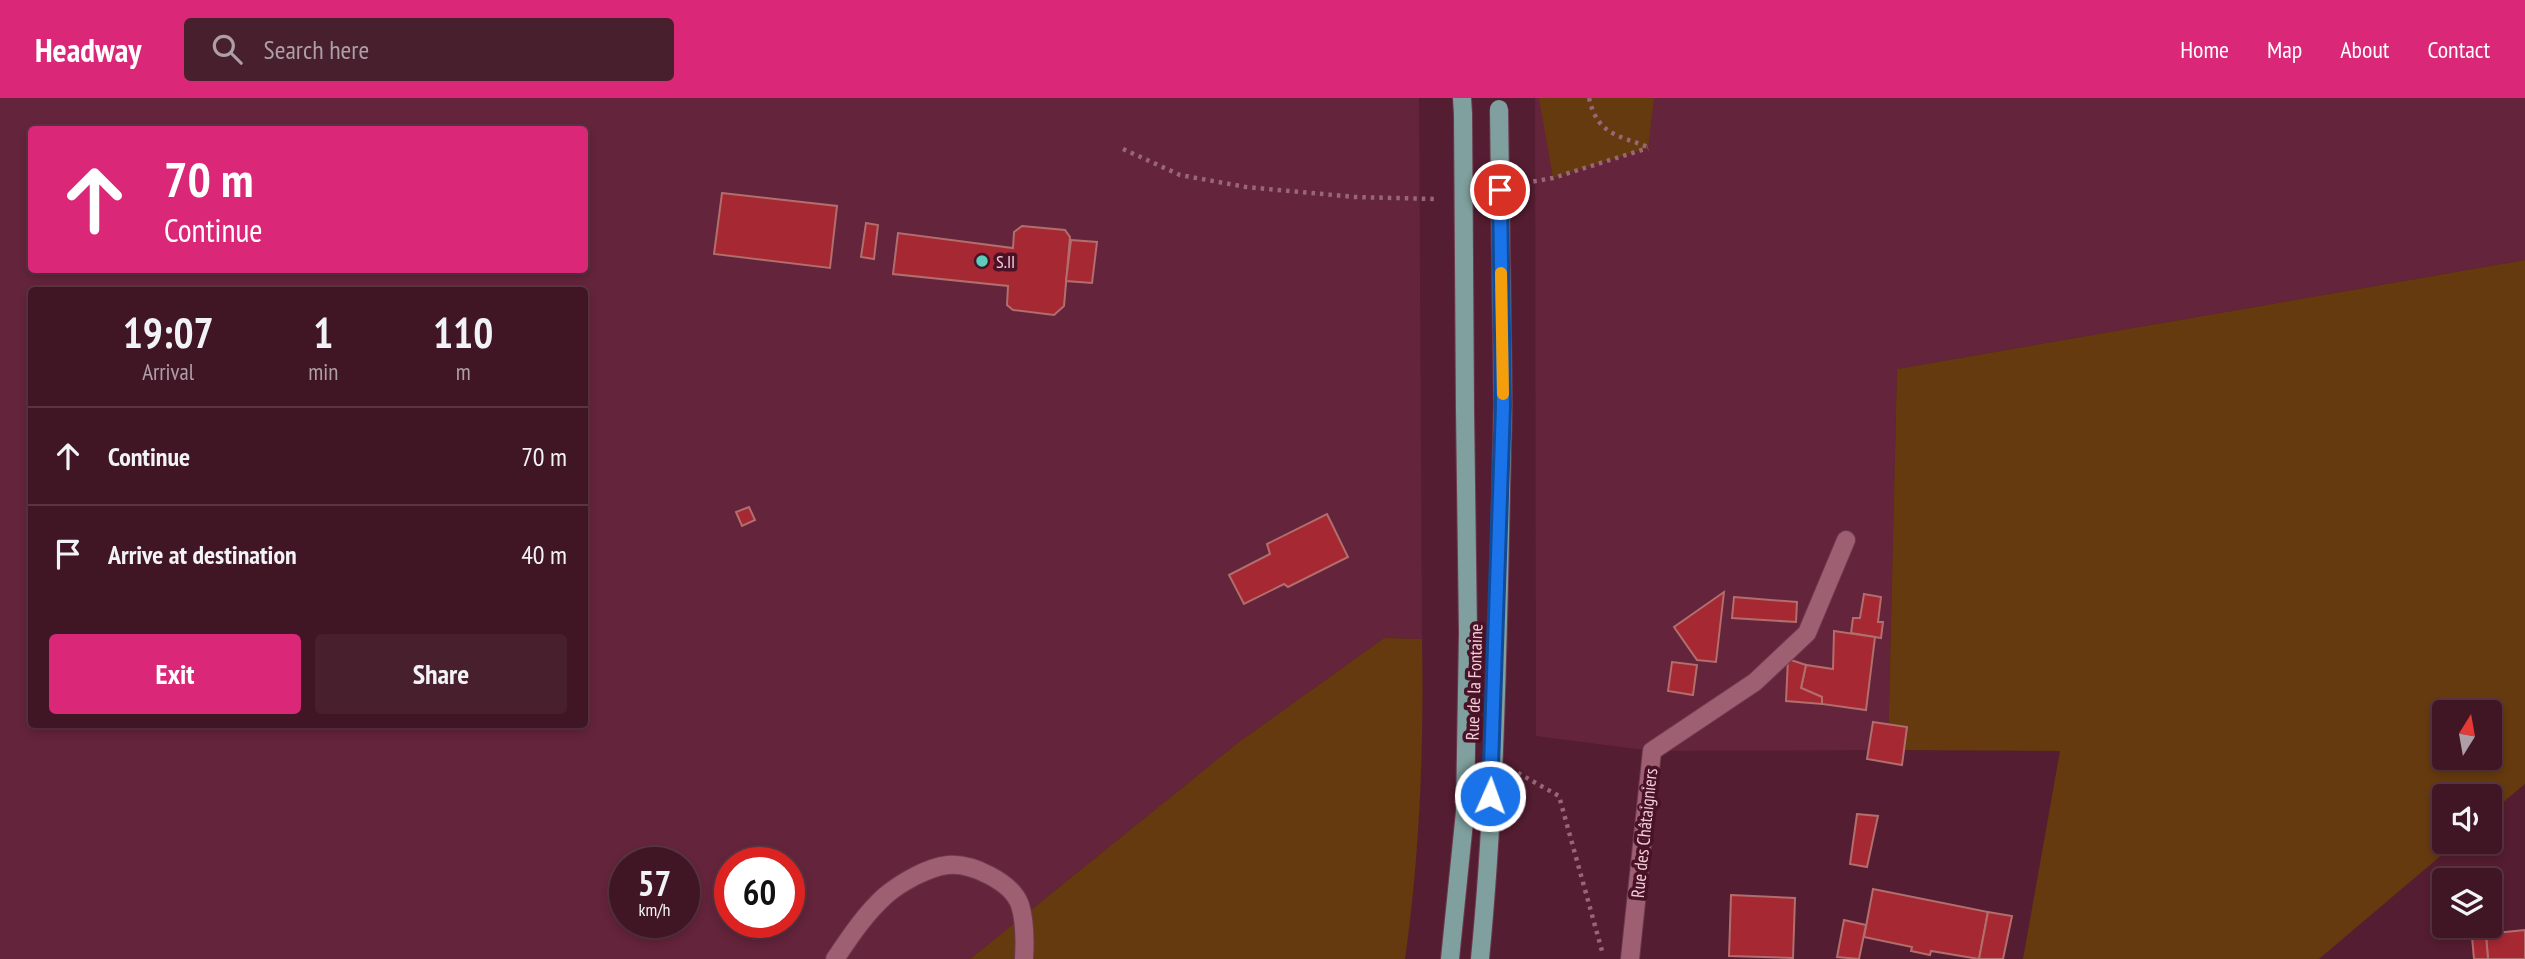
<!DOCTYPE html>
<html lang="en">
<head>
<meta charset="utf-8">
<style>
  :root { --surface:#401625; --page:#471f2d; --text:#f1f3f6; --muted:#ae9fa7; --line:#593542; --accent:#db2777 }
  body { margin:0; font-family:"PT Sans Narrow",sans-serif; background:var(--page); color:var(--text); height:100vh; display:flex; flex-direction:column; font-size:26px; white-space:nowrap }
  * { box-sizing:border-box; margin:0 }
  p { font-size:23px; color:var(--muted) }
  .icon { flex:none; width:38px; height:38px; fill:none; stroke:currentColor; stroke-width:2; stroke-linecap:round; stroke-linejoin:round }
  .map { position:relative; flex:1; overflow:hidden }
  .details { position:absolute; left:28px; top:189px; width:560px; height:441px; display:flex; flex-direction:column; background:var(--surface); border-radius:7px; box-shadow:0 4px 10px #0003,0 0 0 2px var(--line) }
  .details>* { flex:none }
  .banner { position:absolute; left:28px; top:28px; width:560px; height:147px; border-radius:7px; box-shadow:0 4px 10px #0003,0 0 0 2px var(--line); background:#db2777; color:#fff; overflow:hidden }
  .needle { width:46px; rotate:11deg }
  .tools { position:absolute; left:2432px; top:602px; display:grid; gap:14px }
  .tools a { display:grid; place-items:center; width:70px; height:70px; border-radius:7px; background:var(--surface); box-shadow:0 4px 10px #0003,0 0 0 2px var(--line); font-size:35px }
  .speed { position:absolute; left:609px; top:749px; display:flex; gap:14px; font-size:35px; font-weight:700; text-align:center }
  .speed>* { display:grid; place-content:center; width:91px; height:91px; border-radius:50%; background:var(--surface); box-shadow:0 4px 10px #0003,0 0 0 2px var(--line); line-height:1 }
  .speed small { font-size:18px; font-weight:400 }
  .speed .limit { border:10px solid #d22; background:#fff; color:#111 }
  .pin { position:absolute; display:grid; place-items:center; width:60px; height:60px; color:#fff; margin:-30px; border:4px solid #fff; border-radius:50%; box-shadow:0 2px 7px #0007 }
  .me { position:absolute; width:77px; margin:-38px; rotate:2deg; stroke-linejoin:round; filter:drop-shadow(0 0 5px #0008) }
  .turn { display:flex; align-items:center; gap:24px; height:147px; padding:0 21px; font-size:32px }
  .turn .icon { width:91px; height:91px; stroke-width:2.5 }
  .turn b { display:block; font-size:49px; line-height:60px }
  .eta { display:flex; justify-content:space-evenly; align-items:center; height:119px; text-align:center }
  .eta b { font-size:42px; font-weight:600; line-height:49px }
  .button { display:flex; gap:14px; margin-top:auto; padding:14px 21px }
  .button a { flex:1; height:80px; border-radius:7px; background:var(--accent); color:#fff; font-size:28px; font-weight:600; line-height:80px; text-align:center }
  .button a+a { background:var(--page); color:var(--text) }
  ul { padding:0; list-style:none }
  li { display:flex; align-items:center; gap:21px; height:98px; padding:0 21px; border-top:2px solid var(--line) }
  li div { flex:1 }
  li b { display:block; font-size:26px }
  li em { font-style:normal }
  header { display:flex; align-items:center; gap:42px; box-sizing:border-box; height:98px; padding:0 35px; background:var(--accent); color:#fff }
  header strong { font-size:33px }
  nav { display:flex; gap:38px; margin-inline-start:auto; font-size:24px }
  .search { width:490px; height:63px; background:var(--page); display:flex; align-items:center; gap:18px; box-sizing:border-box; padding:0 24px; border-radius:7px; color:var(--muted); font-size:26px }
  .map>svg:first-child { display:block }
  .built { fill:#64243b; fill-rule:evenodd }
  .green { fill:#653a0e; fill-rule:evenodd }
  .building { fill:#a62833; stroke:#b16e6d; stroke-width:2 }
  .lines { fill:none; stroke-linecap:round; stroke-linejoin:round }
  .minor-casing { stroke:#6c3b4e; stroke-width:20 }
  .major-casing { stroke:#6c3b4e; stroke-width:20 }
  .path { stroke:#976777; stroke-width:4.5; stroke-dasharray:3.5 5; stroke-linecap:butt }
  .minor { stroke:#9f5f72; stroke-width:18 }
  .major { stroke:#7fa09e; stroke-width:18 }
  .major-bridge-casing { stroke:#6c3b4e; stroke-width:20; stroke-linecap:butt }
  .major-bridge { stroke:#7fa09e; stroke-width:18 }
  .route-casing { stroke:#114b97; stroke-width:18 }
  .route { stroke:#1a73e8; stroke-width:12 }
  .slow { stroke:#f59e0b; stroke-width:12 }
  .poi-dot { fill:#5bcebb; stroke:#491227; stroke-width:2.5 }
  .labels { text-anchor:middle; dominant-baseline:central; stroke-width:7; stroke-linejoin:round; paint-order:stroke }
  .poi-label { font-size:18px; fill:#f3ced8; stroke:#491227; text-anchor:start }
  .street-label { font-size:18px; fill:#f3ced8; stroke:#491227 }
</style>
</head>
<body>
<header>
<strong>Headway</strong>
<div class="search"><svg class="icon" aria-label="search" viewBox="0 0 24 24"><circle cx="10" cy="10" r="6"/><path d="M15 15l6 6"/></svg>Search here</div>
<nav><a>Home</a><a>Map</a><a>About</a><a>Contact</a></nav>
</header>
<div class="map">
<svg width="2525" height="861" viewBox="0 0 2525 861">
  <rect width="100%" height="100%" fill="#551d31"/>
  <g class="built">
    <path d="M0,0H1419L1422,541L1384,540L1239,644L970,861H0ZM32,32H584V172H32ZM32,192H584V626H32ZM625,765H684V824H625ZM730,765H789V824H730Z"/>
    <polygon points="1535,0 2525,0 2525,162 1897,271 1888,652 1652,653 1536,638"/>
  </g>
  <g class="green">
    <polygon points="1539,0 1654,0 1648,50 1553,80"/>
    <path d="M2525,162V686L2490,715V698H2445V744H2457L2319,861H2023L2060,653L1888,652L1897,271ZM2445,614H2490V660H2445Z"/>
    <path d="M1384,540L1422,541C1424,649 1420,754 1405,861H970L1239,644Z"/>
  </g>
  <g class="building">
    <polygon points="722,95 837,108 830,170 714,156"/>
    <polygon points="866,125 878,127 874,161 861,159"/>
    <polygon points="1022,128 1065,132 1070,139 1064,208 1054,217 1013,212 1007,207 1008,188 893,176 898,135 1013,150 1014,134"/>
    <polygon points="1071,142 1097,144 1092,185 1066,183"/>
    <polygon points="749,409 755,422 742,428 736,414"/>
    <polygon points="1327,416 1348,459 1288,489 1284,486 1244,506 1229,477 1270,456 1267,446"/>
    <polygon points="1724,494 1716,564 1697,562 1674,529"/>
    <polygon points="1864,496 1881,499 1878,524 1883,524 1881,540 1851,535 1853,520 1860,520"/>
    <polygon points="1734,499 1797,504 1796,524 1732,520"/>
    <polygon points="1834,533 1875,539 1866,612 1822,606 1822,599 1801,590 1806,567 1833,571"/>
    <polygon points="1788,561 1806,567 1801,590 1822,599 1822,606 1786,603"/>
    <polygon points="1672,564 1697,567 1693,597 1668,593"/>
    <polygon points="1873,624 1907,629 1902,667 1867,661"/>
    <polygon points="1857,716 1878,718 1867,769 1850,766"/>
    <polygon points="1873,791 1988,814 1979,861 1931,853 1930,857 1911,853 1912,849 1864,839"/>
    <polygon points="1731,797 1795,800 1793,860 1729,858"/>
    <polygon points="1988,814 2012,818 2003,861 1979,861"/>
    <polygon points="1844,822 1866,827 1859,861 1837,859"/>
    <polygon points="2525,832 2525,861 2488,861 2486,836"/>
    <polygon points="2486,838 2488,861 2474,861 2472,839"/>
  </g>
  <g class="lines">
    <defs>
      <g id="minor">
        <path d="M835,861C850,839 865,816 885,798C900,785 928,769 948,767C972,765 1012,784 1020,807C1025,823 1025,844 1024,861"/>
        <polyline points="1630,861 1652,653 1755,584 1807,535 1846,442"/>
      </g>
      <g id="major">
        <polyline points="1462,0 1463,16"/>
        <polyline points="1450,861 1465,714 1468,535 1465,311"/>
        <path d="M1480,861C1498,678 1498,492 1503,308"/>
      </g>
    </defs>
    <use href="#minor" class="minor-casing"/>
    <use href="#major" class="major-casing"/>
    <g class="path">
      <path d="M1589,0C1597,36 1617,37 1648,49"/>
      <polyline points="1123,51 1180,77 1246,89 1355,99 1437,101"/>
      <polyline points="1525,85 1553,80 1648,50"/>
      <polyline points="1518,675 1559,698 1602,853"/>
    </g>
    <use href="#minor" class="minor"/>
    <use href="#major" class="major"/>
    <defs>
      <g id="major-bridge">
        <polyline points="1499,11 1503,308"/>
        <polyline points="1463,16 1465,311"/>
      </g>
    </defs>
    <use href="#major-bridge" class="major-bridge-casing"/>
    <use href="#major-bridge" class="major-bridge"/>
  </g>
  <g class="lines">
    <defs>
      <polyline id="route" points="1490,698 1503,308 1500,92"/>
    </defs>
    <use href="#route" class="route-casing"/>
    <use href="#route" class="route"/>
    <polyline class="slow" points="1501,175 1503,296"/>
  </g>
  <circle class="poi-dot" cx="982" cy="163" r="7"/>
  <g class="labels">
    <g class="poi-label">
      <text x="996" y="163">S.II</text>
    </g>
    <g class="street-label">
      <text transform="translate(1474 584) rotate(-88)">Rue de la Fontaine</text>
      <text transform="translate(1644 735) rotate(-84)">Rue des Châtaigniers</text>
    </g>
  </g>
</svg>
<div class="tools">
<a><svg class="needle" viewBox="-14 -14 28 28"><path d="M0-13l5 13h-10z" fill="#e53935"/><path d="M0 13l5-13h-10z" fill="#ae9fa7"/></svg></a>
<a><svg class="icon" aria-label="sound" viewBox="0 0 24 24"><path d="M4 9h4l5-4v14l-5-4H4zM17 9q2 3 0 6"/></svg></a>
<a><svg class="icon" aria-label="layers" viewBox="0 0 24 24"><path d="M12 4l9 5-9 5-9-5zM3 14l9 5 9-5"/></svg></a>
</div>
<div class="speed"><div>57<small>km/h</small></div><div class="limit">60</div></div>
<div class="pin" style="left:1500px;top:92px;background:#d93025"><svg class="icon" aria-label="arrive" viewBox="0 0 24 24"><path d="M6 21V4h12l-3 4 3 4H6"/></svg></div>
<svg class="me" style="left:1490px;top:698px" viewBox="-20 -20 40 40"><circle r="17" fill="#1a73e8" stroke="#fff" stroke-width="3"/><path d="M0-11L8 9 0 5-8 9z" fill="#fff"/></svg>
<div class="banner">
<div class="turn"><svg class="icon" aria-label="ahead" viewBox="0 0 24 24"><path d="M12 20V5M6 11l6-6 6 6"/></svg><div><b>70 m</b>Continue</div></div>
</div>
<section class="details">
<div class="eta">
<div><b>19:07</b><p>Arrival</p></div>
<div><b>1</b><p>min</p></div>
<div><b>110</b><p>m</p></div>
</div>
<ul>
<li><svg class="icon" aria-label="ahead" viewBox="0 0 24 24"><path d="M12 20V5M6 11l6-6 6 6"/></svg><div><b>Continue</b></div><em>70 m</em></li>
<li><svg class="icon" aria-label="arrive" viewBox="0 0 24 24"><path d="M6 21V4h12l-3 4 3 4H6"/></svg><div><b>Arrive at destination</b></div><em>40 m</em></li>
</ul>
<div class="button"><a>Exit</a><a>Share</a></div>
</section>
</div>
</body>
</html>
